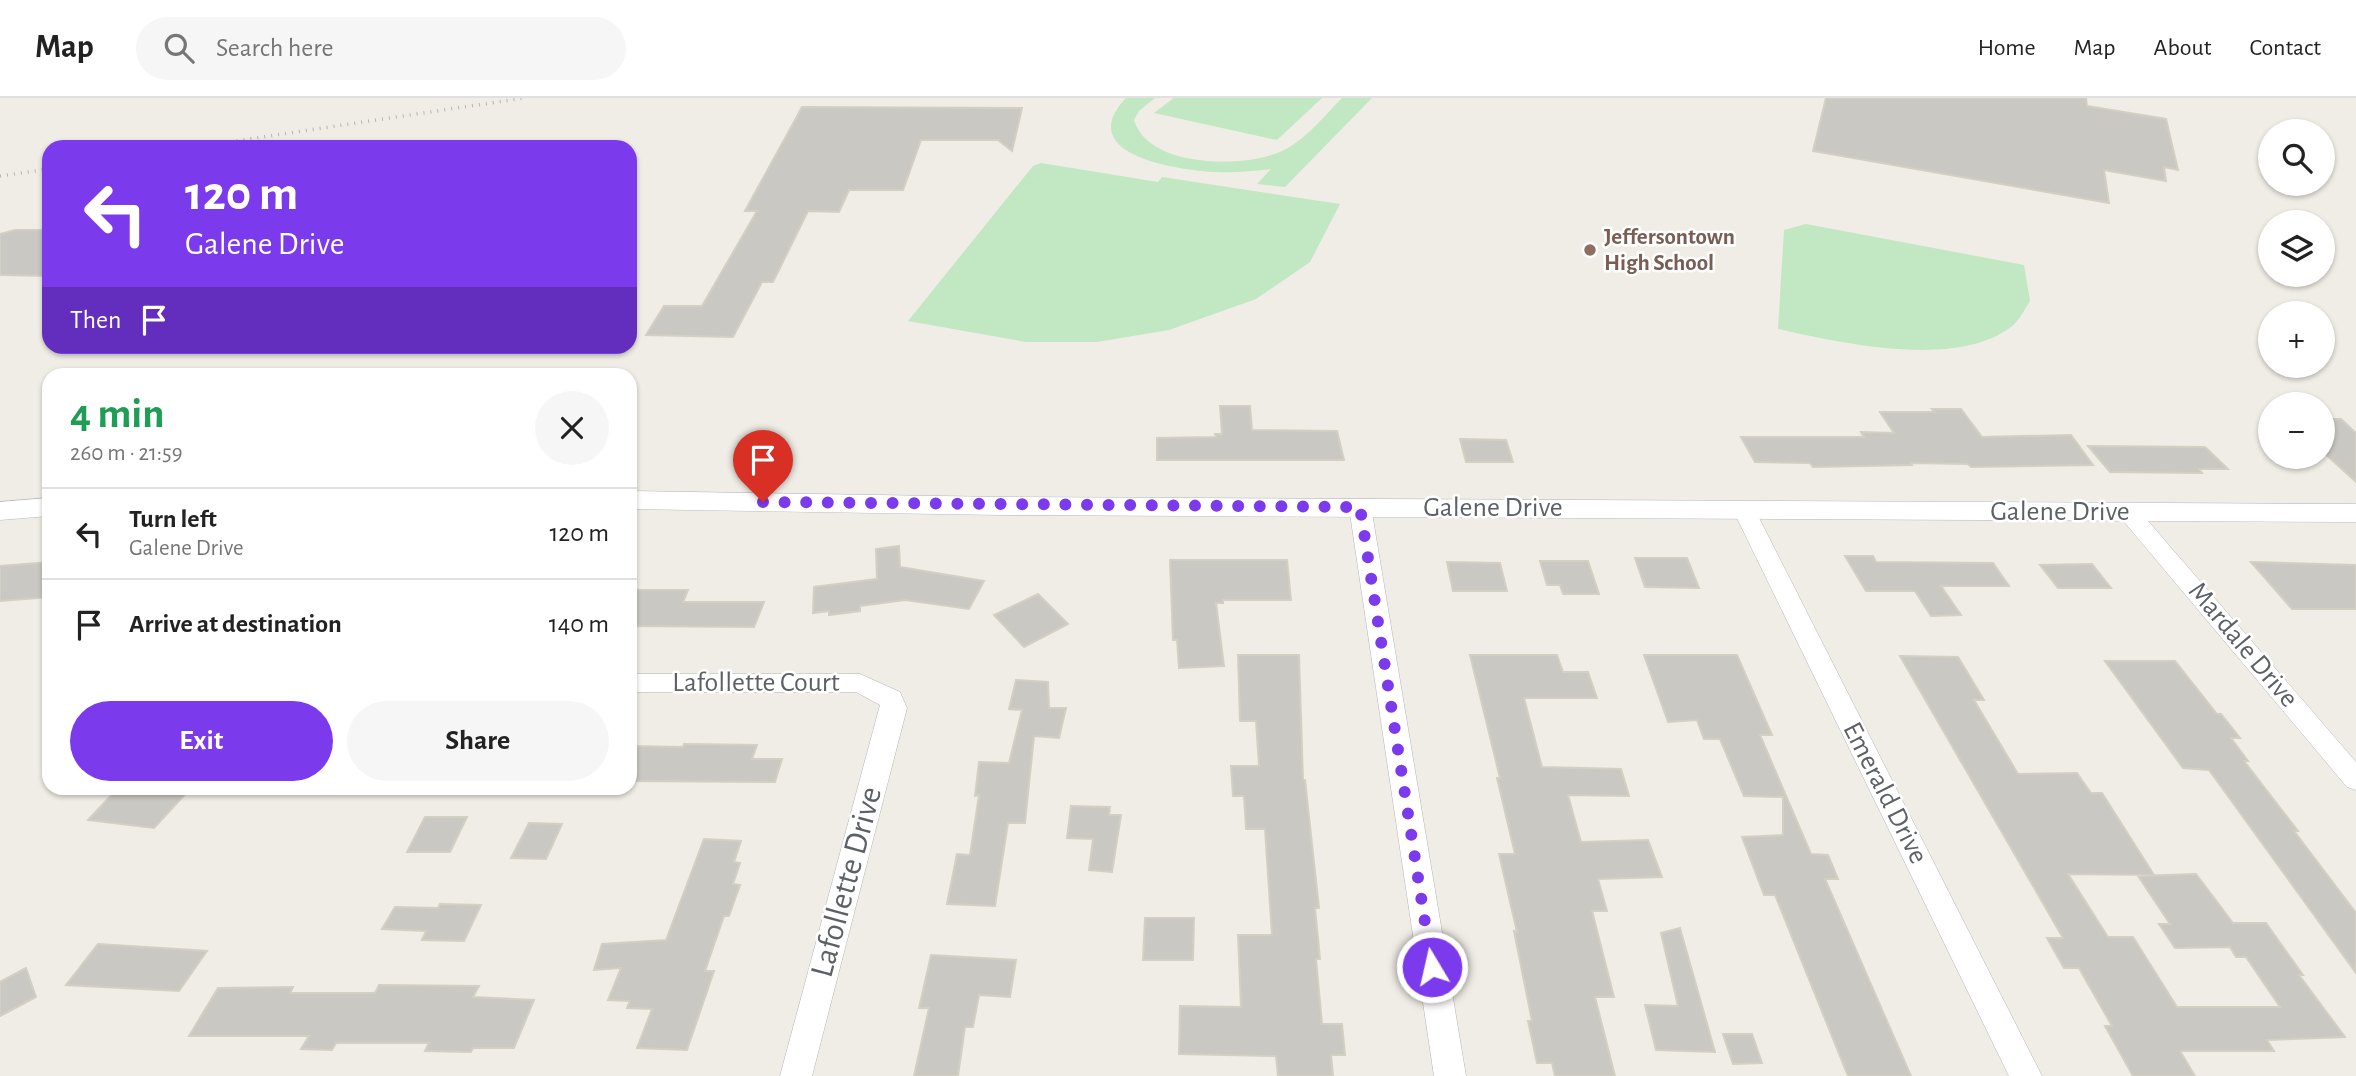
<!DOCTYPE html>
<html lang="en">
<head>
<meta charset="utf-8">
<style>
  :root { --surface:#fff; --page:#f6f6f6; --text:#222; --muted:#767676; --line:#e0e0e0; --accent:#7c3aed }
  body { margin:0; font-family:"Alegreya Sans",sans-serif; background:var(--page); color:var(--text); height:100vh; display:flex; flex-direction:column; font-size:26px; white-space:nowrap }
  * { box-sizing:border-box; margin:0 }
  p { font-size:23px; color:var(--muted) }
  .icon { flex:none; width:38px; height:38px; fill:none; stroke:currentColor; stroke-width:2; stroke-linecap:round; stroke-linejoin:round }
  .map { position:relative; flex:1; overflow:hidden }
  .panel { position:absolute; left:42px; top:270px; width:595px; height:427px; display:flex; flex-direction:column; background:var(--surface); border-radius:21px; box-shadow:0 2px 5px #0004 }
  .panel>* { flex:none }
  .top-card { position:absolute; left:42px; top:42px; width:595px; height:214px; border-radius:21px; box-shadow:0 2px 5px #0004; background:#7c3aed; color:#fff; overflow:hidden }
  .fabs { position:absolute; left:2258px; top:21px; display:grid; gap:14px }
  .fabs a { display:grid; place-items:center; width:77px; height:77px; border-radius:50%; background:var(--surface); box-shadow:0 2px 5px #0004; font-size:35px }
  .pin { position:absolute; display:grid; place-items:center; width:60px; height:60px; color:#fff; margin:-72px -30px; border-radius:50% 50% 50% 0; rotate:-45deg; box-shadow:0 0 7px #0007 }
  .pin .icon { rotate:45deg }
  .me { position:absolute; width:77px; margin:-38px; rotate:351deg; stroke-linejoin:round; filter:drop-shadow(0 0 5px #0008) }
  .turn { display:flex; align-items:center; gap:24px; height:147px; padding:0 28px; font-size:32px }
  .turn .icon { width:91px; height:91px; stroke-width:2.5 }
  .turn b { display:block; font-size:49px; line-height:60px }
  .then { display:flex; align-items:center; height:66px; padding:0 28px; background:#0003; gap:14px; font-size:26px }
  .round { display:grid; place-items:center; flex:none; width:74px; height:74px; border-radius:37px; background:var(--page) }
  .overview { display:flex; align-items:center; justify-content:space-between; height:119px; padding:0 28px }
  h1 { font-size:42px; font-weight:700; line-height:52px; color:#1e9e55 }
  .primary-button { display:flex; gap:14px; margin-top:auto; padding:14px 28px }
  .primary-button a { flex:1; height:80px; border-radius:42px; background:var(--accent); color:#fff; font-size:28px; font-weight:700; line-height:80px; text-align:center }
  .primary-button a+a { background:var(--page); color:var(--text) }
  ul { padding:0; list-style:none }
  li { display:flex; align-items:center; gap:21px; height:91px; padding:0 28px; border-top:2px solid var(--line) }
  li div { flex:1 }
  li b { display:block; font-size:26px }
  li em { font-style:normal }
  header { display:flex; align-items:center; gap:42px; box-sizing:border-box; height:98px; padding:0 35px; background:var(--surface); border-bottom:2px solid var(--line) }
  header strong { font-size:33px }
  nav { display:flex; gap:38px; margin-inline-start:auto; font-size:24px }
  .search { width:490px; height:63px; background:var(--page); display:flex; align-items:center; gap:18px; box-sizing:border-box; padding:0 24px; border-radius:38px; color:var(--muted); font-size:26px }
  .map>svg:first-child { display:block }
  .green { fill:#c2e7c3 }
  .building { fill:#cac8c2; stroke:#d4cfc3; stroke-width:2 }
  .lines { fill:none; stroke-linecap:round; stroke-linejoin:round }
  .street-casing { stroke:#b3b6ba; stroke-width:1 }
  .secondary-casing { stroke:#b4b8bd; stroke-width:1 }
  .street { fill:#fff; fill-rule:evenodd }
  .secondary { fill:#fff; fill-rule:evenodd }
  .rail { stroke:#b4b5b6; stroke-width:3.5; stroke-dasharray:1 6; stroke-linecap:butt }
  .route { stroke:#7c3aed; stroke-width:12; stroke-dasharray:0 21.6 }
  .education-dot { fill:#8d6e63; stroke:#fff; stroke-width:2.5 }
  .labels { text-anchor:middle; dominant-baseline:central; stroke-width:5; stroke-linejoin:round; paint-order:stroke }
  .far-education-label { font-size:23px; font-weight:bold; fill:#785e54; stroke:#fff; text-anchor:start }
  .street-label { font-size:28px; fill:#5d6166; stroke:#fff }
  .near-street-label { font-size:33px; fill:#5d6166; stroke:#fff }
</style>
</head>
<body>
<header>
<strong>Map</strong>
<div class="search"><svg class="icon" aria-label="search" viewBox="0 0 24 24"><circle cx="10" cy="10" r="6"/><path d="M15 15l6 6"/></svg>Search here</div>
<nav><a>Home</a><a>Map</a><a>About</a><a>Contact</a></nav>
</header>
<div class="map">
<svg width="2356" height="978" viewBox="0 0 2356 978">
  <rect width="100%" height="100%" fill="#efede5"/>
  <g class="green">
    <path d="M1126,0H1155L1139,13L1134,22C1148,70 1242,70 1280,54C1305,43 1323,19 1342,0H1372L1285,89L1257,86L1271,71C1253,73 1235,75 1216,74C1178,72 1072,57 1126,0Z"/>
    <polygon points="1174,0 1322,0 1277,42 1154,15"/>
    <polygon points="1041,65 1158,84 1162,79 1340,106 1310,164 1256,201 1169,232 1097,244 1026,244 908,223 1033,68"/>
    <path d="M1806,126L2024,167L2030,203C2025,211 2019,223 2011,229C1956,271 1841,245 1778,231L1784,132Z"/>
  </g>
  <g class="building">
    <polygon points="1826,0 2086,0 2087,8 2166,21 2178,72 2164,69 2166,83 2104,72 2109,105 1813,53"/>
    <polygon points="802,9 1022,10 1012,53 998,42 921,42 903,92 849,92 839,114 808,113 773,184 762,184 733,239 646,237 664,208 702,208 757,113 745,113"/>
    <polygon points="15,132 49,132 49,178 0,177 0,136"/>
    <polygon points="1220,308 1250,308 1252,332 1337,333 1344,362 1157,362 1157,340 1216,339 1215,336 1222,336"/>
    <polygon points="1932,311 1961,311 1982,339 2071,337 2093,367 1971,369 1968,366 1911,365 1912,367 1813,369 1810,365 1755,364 1741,339 1864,339 1861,334 1894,335 1880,314 1935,314"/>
    <polygon points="2322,321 2341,321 2356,335 2356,384 2322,353"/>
    <polygon points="1460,341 1506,342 1513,364 1466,364"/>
    <polygon points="2088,348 2205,349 2228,371 2199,371 2202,375 2110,374"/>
    <polygon points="899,448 900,469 984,483 969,511 905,502 860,508 860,513 829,517 829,513 813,515 814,489 877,481 876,451"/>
    <polygon points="1845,458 1873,458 1876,464 1993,465 2009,488 1941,488 1961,517 1931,518 1915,493 1866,493"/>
    <polygon points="1635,460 1687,460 1699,490 1645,489"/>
    <polygon points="1170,462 1287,462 1291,502 1223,502 1223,505 1216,505 1224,568 1179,570 1177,542 1173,542"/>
    <polygon points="1540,463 1588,463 1599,496 1563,496 1560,487 1547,487"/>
    <polygon points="49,464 49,499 0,503 0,468"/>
    <polygon points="1447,464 1500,465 1507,493 1453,493"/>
    <polygon points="2251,464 2356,467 2356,511 2292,511"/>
    <polygon points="2092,466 2111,490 2058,490 2040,467"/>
    <polygon points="630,492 688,492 683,504 764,504 754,529 630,528"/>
    <polygon points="1038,496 1068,526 1024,549 994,517"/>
    <polygon points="1238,557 1299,557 1303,682 1305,682 1319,810 1315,810 1320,861 1316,861 1322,926 1342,926 1345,957 1331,957 1333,978 1278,978 1276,958 1179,956 1180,908 1241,909 1238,837 1272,837 1265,731 1246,731 1244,698 1233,698 1231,668 1259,668 1256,623 1240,623"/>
    <polygon points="1470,557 1557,557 1563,574 1588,574 1597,600 1524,600 1542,669 1621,671 1629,698 1568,697 1581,744 1648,742 1662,779 1598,781 1607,813 1592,813 1614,899 1595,899 1615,978 1555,978 1552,965 1537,965 1528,923 1532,923 1514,833 1517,834 1499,756 1515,756 1497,680 1500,680"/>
    <polygon points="1644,557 1737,557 1772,637 1760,637 1811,756 1828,757 1838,781 1825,781 1911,978 1848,978 1775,797 1764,797 1742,739 1783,737 1783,699 1744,698 1720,641 1704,641 1697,622 1668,624"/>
    <polygon points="1900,558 1958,559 1984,602 1974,602 2018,676 2077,675 2091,695 2102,695 2154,777 2068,776 2108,839 2133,839 2177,909 2280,909 2246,859 2236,859 2230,849 2175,850 2159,826 2170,826 2138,778 2196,776 2233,825 2266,825 2303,877 2299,877 2345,939 2267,942 2274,953 2180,953 2195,978 2133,978 2105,928 2112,928 2079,870 2064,870 2047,840 2063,840"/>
    <polygon points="2105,563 2175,563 2217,616 2221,616 2240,640 2231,640 2248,663 2244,663 2298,733 2294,733 2356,815 2356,875 2209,672 2183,670"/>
    <polygon points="1016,582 1048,584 1049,610 1066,610 1059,640 1034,638 1025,725 1008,725 995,808 947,806 957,756 970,757 979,697 975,698 979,664 1009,665 1022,612 1009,611"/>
    <polygon points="684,646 757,647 752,661 782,661 775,684 630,683 630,648 683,649"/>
    <polygon points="118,690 191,690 154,730 88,722"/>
    <polygon points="1071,708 1110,709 1109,717 1121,717 1112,774 1089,772 1093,741 1067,740"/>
    <polygon points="425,719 467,719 450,754 407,754"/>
    <polygon points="529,725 562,726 546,761 511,760"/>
    <polygon points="704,741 741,743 734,764 740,765 733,786 740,787 729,818 724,818 705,873 714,873 687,952 637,950 652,911 627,910 630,903 608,902 621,870 594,872 602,846 666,842"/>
    <polygon points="440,806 481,807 464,843 422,842 426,833 382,831 395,809 438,810"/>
    <polygon points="1145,820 1194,820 1193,862 1143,862"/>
    <polygon points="1680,830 1715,954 1656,952 1645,907 1678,908 1661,835"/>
    <polygon points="98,846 207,853 179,893 66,887"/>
    <polygon points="931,857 1016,862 1010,899 979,897 973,929 965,929 958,978 914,978 929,910 919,910"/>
    <polygon points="26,870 36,899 0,918 0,884"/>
    <polygon points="379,887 479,888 473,899 534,902 514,950 473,950 471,954 425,953 429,945 336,945 332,952 301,951 309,938 189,938 218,890 293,889 290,895 375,895"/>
    <polygon points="1723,936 1752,936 1762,965 1733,966"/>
  </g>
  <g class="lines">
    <defs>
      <g id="street">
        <polygon points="1360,402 1368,404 1371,409 1466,978 1434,978 1349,409 1352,404"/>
        <polygon points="1744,405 1752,407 1755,412 2042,978 2009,978 1733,412 1736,407"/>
        <polygon points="2128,407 2136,409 2356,664 2356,692 2347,689 2120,419 2117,414 2120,409"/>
        <polygon points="630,576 860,576 900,594 907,610 812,978 780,978 880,607 856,594 630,594"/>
      </g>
      <g id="secondary">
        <polygon points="630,393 1002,399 2356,406 2356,424 1002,417 630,411"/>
        <polygon points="49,400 49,418 0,422 0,404"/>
      </g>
    </defs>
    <use href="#street" class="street-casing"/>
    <use href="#secondary" class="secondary-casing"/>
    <use href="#street" class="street"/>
    <use href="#secondary" class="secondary"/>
    <g class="rail">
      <polyline points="195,49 524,0"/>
      <polyline points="0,78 49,71"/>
    </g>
  </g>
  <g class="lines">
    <polyline class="route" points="763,404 1360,409 1432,869"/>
  </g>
  <circle class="education-dot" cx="1590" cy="152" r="7"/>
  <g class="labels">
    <g class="far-education-label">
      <text x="1604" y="139">Jeffersontown<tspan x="1604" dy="26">High School</tspan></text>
    </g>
    <g class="street-label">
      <text x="1493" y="410">Galene Drive</text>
      <text x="2060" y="414">Galene Drive</text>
      <text transform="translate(2243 547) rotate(50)">Mardale Drive</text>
      <text x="756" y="585">Lafollette Court</text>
      <text transform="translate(1885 695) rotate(63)">Emerald Drive</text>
    </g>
    <g class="near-street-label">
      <text transform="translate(847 784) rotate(-75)">Lafollette Drive</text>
    </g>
  </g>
</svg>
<div class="fabs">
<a><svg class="icon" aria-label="search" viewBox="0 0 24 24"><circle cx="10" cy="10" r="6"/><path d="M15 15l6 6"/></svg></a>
<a><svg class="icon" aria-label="layers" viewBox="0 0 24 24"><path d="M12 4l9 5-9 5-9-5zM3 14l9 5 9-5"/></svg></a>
<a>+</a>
<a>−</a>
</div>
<div class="pin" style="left:763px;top:404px;background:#d93025"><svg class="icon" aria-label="arrive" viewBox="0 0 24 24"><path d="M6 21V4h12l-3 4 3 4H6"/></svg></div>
<svg class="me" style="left:1432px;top:869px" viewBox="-20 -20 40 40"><circle r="17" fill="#7c3aed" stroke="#fff" stroke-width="3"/><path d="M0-11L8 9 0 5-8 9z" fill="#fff"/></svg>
<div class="top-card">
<div class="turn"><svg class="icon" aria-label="left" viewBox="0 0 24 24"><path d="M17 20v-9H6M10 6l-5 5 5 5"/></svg><div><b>120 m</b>Galene Drive</div></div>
<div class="then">Then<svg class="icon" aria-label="arrive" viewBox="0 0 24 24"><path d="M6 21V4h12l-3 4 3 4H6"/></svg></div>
</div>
<section class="panel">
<div class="overview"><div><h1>4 min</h1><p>260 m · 21:59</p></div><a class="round"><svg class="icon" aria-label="close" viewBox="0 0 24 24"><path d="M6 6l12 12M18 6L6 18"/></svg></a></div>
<ul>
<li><svg class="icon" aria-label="left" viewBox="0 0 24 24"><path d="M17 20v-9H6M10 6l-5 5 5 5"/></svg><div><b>Turn left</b><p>Galene Drive</p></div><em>120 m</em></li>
<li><svg class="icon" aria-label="arrive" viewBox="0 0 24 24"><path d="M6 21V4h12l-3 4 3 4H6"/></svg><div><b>Arrive at destination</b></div><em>140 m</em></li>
</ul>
<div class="primary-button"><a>Exit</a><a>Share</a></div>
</section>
</div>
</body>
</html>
